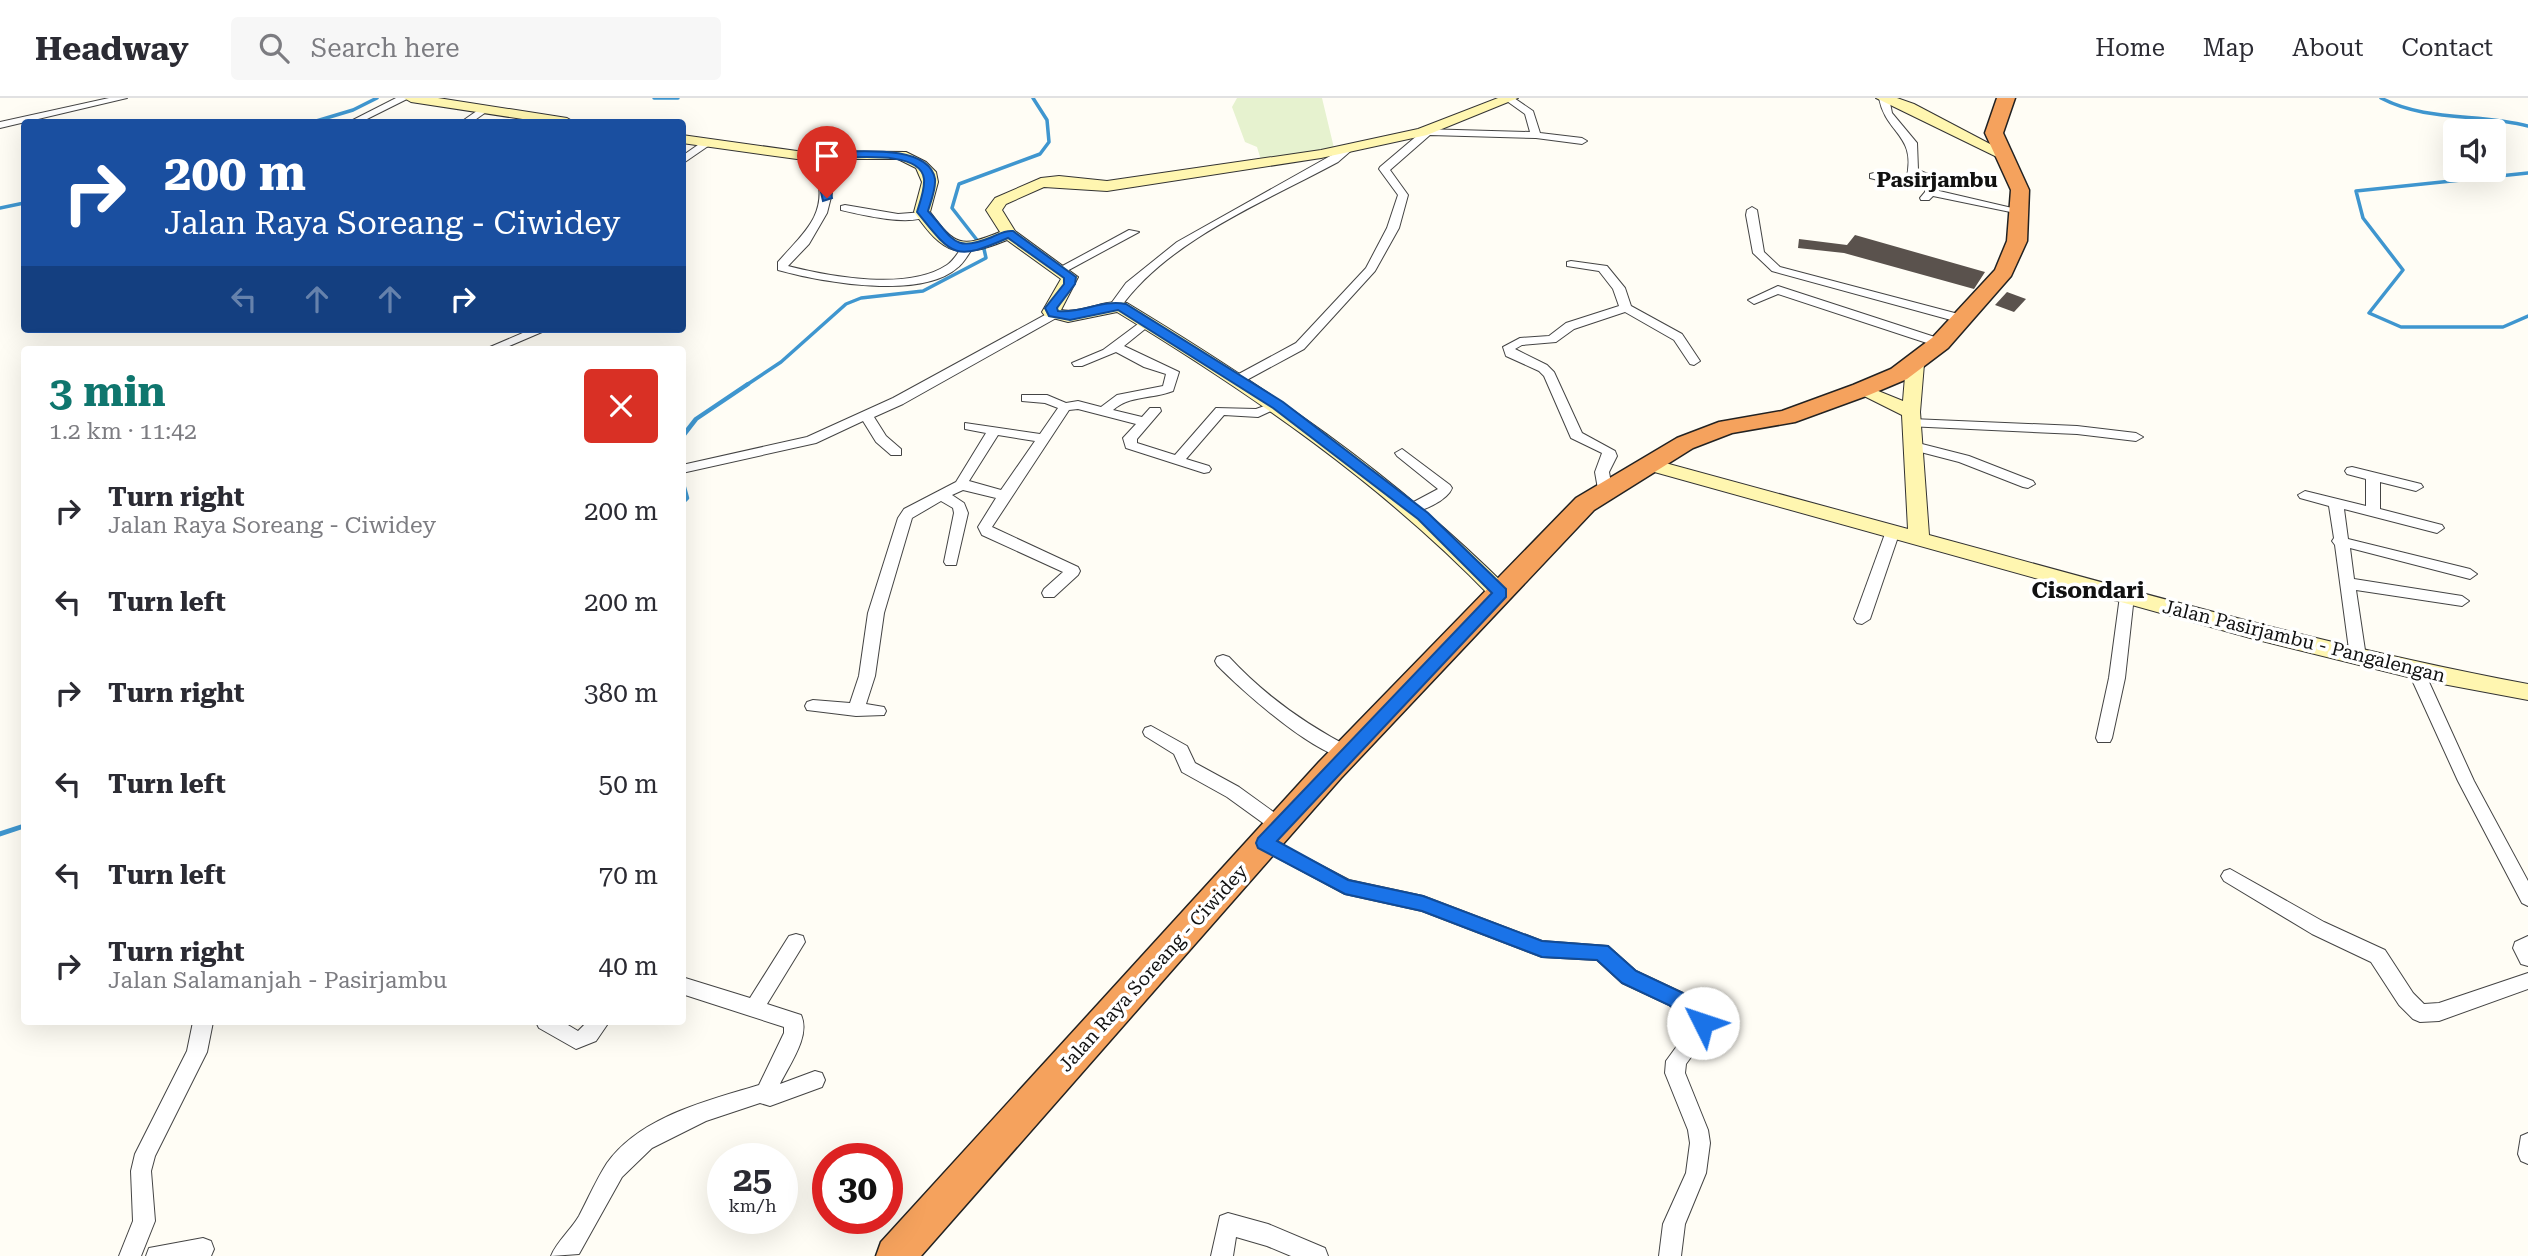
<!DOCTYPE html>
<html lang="en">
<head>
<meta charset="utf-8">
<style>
  :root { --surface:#fff; --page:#f7f7f7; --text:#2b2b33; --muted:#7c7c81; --line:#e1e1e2; --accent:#0f766e }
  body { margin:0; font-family:"Roboto Serif",serif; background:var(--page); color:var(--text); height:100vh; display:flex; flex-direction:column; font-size:26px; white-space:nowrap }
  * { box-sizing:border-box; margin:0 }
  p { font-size:23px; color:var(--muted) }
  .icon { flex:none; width:38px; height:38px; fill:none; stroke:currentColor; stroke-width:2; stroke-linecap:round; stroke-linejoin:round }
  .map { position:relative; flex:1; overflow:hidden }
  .sheet { position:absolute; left:21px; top:248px; width:665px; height:679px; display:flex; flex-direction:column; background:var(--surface); border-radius:7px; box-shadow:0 7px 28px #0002 }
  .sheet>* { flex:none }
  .hud { position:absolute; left:21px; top:21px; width:665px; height:214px; border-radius:7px; box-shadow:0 7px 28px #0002; background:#1a4fa0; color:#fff; overflow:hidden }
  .buttons { position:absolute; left:2443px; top:21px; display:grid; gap:14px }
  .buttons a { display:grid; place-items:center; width:63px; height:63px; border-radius:7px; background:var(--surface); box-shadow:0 7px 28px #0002; font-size:35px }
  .speed { position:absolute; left:707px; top:1045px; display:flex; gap:14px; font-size:35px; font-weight:700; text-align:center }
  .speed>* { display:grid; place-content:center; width:91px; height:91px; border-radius:50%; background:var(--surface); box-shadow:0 7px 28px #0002; line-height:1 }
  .speed small { font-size:18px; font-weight:400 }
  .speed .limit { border:10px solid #d22; background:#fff; color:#111 }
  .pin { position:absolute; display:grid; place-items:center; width:60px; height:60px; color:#fff; margin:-72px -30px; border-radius:50% 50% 50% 0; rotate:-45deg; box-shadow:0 0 7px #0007 }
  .pin .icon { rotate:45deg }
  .me { position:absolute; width:77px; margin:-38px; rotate:311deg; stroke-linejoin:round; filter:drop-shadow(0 0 5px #0008) }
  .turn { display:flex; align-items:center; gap:24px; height:147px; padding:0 28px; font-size:32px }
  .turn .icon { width:91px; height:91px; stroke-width:2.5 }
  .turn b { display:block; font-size:49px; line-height:60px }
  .lanes { display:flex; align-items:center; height:66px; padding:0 28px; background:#0003; justify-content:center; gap:35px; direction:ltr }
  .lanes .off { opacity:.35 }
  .round { display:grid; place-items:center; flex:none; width:74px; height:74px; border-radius:7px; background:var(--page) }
  .headline { display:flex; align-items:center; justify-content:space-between; height:119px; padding:0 28px }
  h1 { font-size:42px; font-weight:700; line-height:52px; color:var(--accent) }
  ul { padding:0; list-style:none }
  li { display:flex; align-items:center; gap:21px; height:91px; padding:0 28px }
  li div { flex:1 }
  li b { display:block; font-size:26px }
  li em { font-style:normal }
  header { display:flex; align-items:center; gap:42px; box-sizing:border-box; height:98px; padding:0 35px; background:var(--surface); border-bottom:2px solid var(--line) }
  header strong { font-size:33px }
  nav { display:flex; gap:38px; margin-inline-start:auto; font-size:24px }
  .search { width:490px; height:63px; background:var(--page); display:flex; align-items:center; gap:18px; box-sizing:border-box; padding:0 24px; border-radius:7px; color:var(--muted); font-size:26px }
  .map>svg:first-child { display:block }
  .pitch { fill:#e6f2cf }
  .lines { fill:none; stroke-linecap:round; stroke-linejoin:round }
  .stream-far2 { stroke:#3f96cf; stroke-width:3.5 }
  .stream-far1 { stroke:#3f96cf; stroke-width:4.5 }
  .stream { stroke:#3f96cf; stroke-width:5 }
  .building { fill:#5a524d }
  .street-casing { stroke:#444; stroke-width:2 }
  .secondary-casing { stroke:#333; stroke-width:2 }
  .highway-casing { stroke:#222; stroke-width:3 }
  .street { fill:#fff; fill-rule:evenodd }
  .secondary { fill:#fff6b0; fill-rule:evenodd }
  .highway { fill:#f5a25d; fill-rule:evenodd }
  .route { fill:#1a73e8; stroke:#114b97; stroke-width:2 }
  .labels { text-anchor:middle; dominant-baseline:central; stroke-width:7; stroke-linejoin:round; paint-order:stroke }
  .street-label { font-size:19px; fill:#111; stroke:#fff }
  .far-district-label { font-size:21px; font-weight:bold; fill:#111; stroke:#fff }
  .quarter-label { font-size:23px; font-weight:bold; fill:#111; stroke:#fff }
</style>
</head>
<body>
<header>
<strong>Headway</strong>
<div class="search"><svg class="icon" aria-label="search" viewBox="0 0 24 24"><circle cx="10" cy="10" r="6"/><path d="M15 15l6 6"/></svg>Search here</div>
<nav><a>Home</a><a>Map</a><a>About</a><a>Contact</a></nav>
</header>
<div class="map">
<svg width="2528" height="1158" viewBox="0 0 2528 1158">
  <rect width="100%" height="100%" fill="#fffdf5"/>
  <polygon class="pitch" points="1237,0 1322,0 1334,50 1261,62 1257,49 1245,44 1232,9"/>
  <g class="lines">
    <g class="stream-far2">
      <polyline points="654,0 678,0"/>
      <path d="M2381,0C2426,24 2480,15 2528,28"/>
      <polyline points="313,24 353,12 377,0"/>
      <polyline points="2528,75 2356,93 2363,120 2403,172 2369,215 2401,229 2503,229 2528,218"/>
      <polyline points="0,110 24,105"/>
      <polyline points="745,288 781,264 846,206 861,200 923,193 986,160 984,151 952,110 959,86 1040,56 1049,44 1047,22 1033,0"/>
    </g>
    <g class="stream-far1">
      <polyline points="682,339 696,321 748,286"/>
      <polyline points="682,382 687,400 682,405"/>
    </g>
    <polyline class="stream" points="0,736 24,728"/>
  </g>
  <g class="building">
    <polygon points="1855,137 1985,174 1974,191 1844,155 1798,150 1799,141 1847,147"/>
    <polygon points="2007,194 2026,201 2014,214 1995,207"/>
  </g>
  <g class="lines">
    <defs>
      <g id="street">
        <polygon points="109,0 127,0 0,30 0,24"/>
        <polygon points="396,0 409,0 361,24 349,24"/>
        <polygon points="1514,0 1533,13 1540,35 1582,40 1587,43 1582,46 1536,40 1430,37 1390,72 1408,97 1399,130 1375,173 1304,251 1243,284 1235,284 1235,278 1296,245 1366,170 1387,130 1398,97 1379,71 1380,69 1419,36 1417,34 1422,31 1530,34 1525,16 1504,1"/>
        <path d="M1879,0H1889L1892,15L1917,45L1918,72L1935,79V92L2025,113V117L1933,98L1929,102H1921L1920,100L1925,94L1926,83L1917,79L1915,86L1907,89L1870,80V76L1874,75L1906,83C1918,36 1886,37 1879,0Z"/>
        <polygon points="481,10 489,12 472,24 461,24"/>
        <polygon points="705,42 714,44 682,66 682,58"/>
        <path d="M1348,48L1353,51L1338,64C1266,103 1168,142 1120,210H1112L1110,207L1126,185L1177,144Z"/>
        <path d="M828,54L833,57L832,71L827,77L832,95L827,115L809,146L788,168C831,179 908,193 947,167C953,163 957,156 961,151H969L971,153C967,158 963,166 957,170C921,202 821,184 778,172V164C802,136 828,118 817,77L822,71L823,57Z"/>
        <path d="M845,107L898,116L924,114L929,117C912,129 862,117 841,112V108Z"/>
        <polygon points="1752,109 1757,112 1764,154 1780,169 1966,218 1968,221 1962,225 1772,173 1753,155 1746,117 1747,112"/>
        <polygon points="1129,132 1139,134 1065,174 1055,172"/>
        <polygon points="1571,163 1607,168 1625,190 1631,208 1682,236 1700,263 1694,267 1690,266 1674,242 1625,214 1574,231 1556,244 1522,247 1515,251 1547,267 1554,274 1582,335 1615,353 1617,358 1609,374 1612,391 1605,395 1598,391 1595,374 1602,355 1571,340 1544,278 1539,273 1506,258 1503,249 1520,240 1549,238 1566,225 1619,208 1613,191 1599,173 1567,168 1567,164"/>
        <polygon points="1778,188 1944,242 1946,245 1940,249 1936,248 1778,196 1754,206 1748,202"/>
        <polygon points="1054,212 1060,216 1058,219 903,306 874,319 886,338 901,351 901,357 891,357 876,344 863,323 816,345 682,375 682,367 807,339 893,300"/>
        <path d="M1146,220L1152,224L1150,227L1124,248L1179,274L1173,293C1153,301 1130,297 1113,312L1142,319L1150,310H1160L1161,313L1137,341V345L1175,357L1216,310L1256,311L1278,303L1284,307L1258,319L1224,317L1186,361L1209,368L1211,371L1209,374L1204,375L1126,350L1123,340L1136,326L1078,311L1069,312L992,429L1078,469L1080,473L1078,477L1054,499H1044L1042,495L1044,491L1063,474L982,437L978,429L996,400L963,392L952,397L964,405L968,415L956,467H946L944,464L954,415L953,410L941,403L912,420L884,515L875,578L866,606L884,609L886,613L884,617L856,618L807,612L805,608L807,604L813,602L850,605L859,578L868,515L898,420L904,411L956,384L986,335L965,331V325L1040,336L1058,310L1045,305L1022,303V297H1047L1066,305L1078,303L1101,309L1117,297L1163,288L1166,276L1144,269L1116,254L1082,268H1074L1072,265L1103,252ZM998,337L1035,343L1001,392L969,383Z"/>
        <polygon points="532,231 549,231 500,252 483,252"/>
        <polygon points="1912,321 2077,328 2136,335 2143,339 2136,343 2077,336 1907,328 1907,322"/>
        <polygon points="1914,344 1969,358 2033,383 2035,386 2028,390 2023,389 1959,364 1909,351 1909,345"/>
        <path d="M1402,351L1450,387L1452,390C1448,402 1420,416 1408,413L1406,410L1408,407L1438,391L1397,358L1395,355Z"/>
        <polygon points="2352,369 2421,386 2423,389 2416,393 2380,384 2380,411 2442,427 2444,430 2437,435 2344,411 2348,441 2470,471 2477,476 2470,481 2350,450 2354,481 2462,498 2469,503 2462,508 2356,492 2366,559 2358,565 2350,559 2335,447 2332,443 2334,440 2329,408 2300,400 2298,397 2305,393 2366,408 2366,381 2347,376 2345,373 2347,370"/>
        <polygon points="1893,428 1900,433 1870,521 1862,526 1857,525 1854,521 1886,433"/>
        <polygon points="2127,493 2134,498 2125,580 2112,640 2110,644 2098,644 2096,640 2109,580 2120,498"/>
        <path d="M1223,557L1229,559C1265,598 1305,626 1353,651L1355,655L1353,659C1325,668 1237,588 1217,567L1215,563L1217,559Z"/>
        <polygon points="2416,567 2424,573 2474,683 2528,783 2528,808 2522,805 2458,683 2408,573"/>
        <polygon points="1151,628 1187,648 1195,665 1239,689 1286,723 1289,728 1286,733 1280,735 1274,733 1227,699 1182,674 1174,656 1145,638 1143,634 1145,630"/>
        <polygon points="1265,738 1349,782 1423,798 1542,843 1608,848 1636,873 1683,895 1708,915 1713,929 1686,966 1685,975 1708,1032 1710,1045 1706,1075 1685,1126 1681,1158 1659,1158 1663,1126 1686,1075 1690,1045 1688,1032 1665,975 1666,963 1693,926 1669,907 1622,885 1597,862 1542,859 1422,813 1345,796 1259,750 1256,745 1259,740"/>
        <polygon points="2230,771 2324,824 2385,852 2413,895 2424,906 2439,905 2528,875 2528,891 2439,923 2420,924 2413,921 2399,907 2371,864 2312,836 2224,783 2221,778 2224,773"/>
        <path d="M796,836L803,838L805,844L767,906L801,917C811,938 789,967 780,986L815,973L822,975L825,982L822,989L770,1008L760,1005L706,1023L652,1050L622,1079L579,1156L551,1158C557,1143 571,1132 579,1118C588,1101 596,1082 607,1065C641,1018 707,1003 759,987L784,935V929L682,896V879L750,900L789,838Z"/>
        <polygon points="2528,838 2528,868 2521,866 2513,850 2515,844"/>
        <polygon points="193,924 213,924 207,954 155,1058 151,1073 155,1123 141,1158 119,1158 133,1123 131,1073 135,1056 187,953"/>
        <polygon points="536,924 563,924 578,933 587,924 609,924 596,943 576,951 539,930"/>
        <polygon points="2528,1035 2528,1066 2521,1063 2518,1056 2521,1038"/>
        <polygon points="1228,1115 1268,1126 1325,1150 1328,1158 1291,1158 1267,1148 1236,1139 1233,1158 1211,1158 1220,1118"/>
        <polygon points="203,1140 211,1143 214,1151 211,1158 146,1158 149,1150"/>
      </g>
      <g id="secondary">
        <polygon points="404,0 438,0 567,20 574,24 542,24 411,4"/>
        <path d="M1498,0H1518L1427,37L1321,60L1107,93L1044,89L1006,106L1002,112L1015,133L1078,179L1061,212C1083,216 1104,200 1127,205C1264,288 1394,376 1508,490L1511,495L1508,500H1492C1381,385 1253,297 1117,214L1068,224L1045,218L1042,214L1061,181L1007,142C958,162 944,157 914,114L922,84L916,70L898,61H797L682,45V37L797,53L906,54L926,64L936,74L938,84L930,114C955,148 961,150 1000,134L986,112L995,100L1041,80L1059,78L1107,83L1321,52L1418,31Z"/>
        <polygon points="1876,0 1897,0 1914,6 2009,56 2002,60 1997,59"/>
        <path d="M1915,261L1924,266L1920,314L1929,437C2128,491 2325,548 2528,586V602L2416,581L2254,541L1640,370L1637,366L1647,360L1908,431L1902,317L1852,292L1861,286L1903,303L1906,266Z"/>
      </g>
      <polygon id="highway" points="1997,0 2015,0 2003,35 2029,92 2027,143 2011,178 1948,250 1907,281 1869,297 1795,324 1732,335 1693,350 1594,412 1341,680 921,1158 876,1158 881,1144 1319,664 1576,400 1677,340 1719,324 1782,313 1853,287 1891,271 1932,240 1995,172 2007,143 2011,92 1985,35"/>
    </defs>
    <use href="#street" class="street-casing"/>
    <use href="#secondary" class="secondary-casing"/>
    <use href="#highway" class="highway-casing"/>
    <use href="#street" class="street"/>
    <use href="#secondary" class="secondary"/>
    <use href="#highway" class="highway"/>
  </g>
  <path class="route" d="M828,54C854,54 929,45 935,81C936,91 931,103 928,113C954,141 953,155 992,139C999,136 1005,132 1013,133L1076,179L1075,186L1057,210L1058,213C1081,216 1102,201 1126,206L1283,304L1428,415L1506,491V499L1277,743L1348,782L1423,798L1542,843L1608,848L1636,873L1683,895L1713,925L1710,931L1703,933L1669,907L1622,885L1597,862L1542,859L1422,813L1345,796L1258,750L1256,745L1258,740L1492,495L1418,421L1273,310L1118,212L1070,222L1049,218L1045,210L1064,186V180L1008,140C955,163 953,159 917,114C920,104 925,91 924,81C921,52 854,60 833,60L832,71L828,77L832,100L823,103L817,77L822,71L823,57Z"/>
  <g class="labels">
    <g class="street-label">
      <text transform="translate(2304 543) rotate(14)">Jalan Pasirjambu - Pangalengan</text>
      <text transform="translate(1153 870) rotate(-48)">Jalan Raya Soreang - Ciwidey</text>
    </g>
    <g class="far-district-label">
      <text x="1937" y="82">Pasirjambu</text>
    </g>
    <g class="quarter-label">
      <text x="2088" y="492">Cisondari</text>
    </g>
  </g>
</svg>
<div class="buttons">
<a><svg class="icon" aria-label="sound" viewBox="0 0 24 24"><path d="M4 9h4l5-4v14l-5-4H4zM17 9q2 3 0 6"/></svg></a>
</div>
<div class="speed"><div>25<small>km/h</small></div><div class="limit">30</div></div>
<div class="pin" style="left:827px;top:100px;background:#d93025"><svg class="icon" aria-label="arrive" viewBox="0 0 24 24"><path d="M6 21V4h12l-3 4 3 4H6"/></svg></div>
<svg class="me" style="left:1703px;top:925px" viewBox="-20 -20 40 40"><circle r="19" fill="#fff"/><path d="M0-13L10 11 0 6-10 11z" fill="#1a73e8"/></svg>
<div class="hud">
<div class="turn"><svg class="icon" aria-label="right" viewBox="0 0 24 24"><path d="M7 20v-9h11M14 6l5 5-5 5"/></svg><div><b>200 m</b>Jalan Raya Soreang - Ciwidey</div></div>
<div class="lanes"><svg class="icon off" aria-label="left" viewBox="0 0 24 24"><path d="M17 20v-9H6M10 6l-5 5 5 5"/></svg><svg class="icon off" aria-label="ahead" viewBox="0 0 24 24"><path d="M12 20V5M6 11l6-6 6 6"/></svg><svg class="icon off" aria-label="ahead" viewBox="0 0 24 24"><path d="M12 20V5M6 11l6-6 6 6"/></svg><svg class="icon" aria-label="right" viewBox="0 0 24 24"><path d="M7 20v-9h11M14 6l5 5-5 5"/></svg></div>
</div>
<section class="sheet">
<div class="headline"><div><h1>3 min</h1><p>1.2 km · 11:42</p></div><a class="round" style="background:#d93025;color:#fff"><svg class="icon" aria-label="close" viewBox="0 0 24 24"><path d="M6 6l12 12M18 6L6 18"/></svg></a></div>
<ul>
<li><svg class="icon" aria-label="right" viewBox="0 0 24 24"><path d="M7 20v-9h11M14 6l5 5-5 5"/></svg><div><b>Turn right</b><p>Jalan Raya Soreang - Ciwidey</p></div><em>200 m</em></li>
<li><svg class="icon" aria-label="left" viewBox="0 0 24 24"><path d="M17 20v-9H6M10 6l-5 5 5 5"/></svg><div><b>Turn left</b></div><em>200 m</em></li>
<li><svg class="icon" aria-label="right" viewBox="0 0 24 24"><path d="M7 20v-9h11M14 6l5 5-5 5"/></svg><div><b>Turn right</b></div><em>380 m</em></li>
<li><svg class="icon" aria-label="left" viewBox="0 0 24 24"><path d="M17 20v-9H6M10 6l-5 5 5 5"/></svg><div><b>Turn left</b></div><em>50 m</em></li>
<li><svg class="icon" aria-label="left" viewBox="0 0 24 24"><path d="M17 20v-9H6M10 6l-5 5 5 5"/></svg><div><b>Turn left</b></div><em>70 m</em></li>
<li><svg class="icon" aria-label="right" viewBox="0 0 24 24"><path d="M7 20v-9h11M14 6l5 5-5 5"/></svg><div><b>Turn right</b><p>Jalan Salamanjah - Pasirjambu</p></div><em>40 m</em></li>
</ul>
</section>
</div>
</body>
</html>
